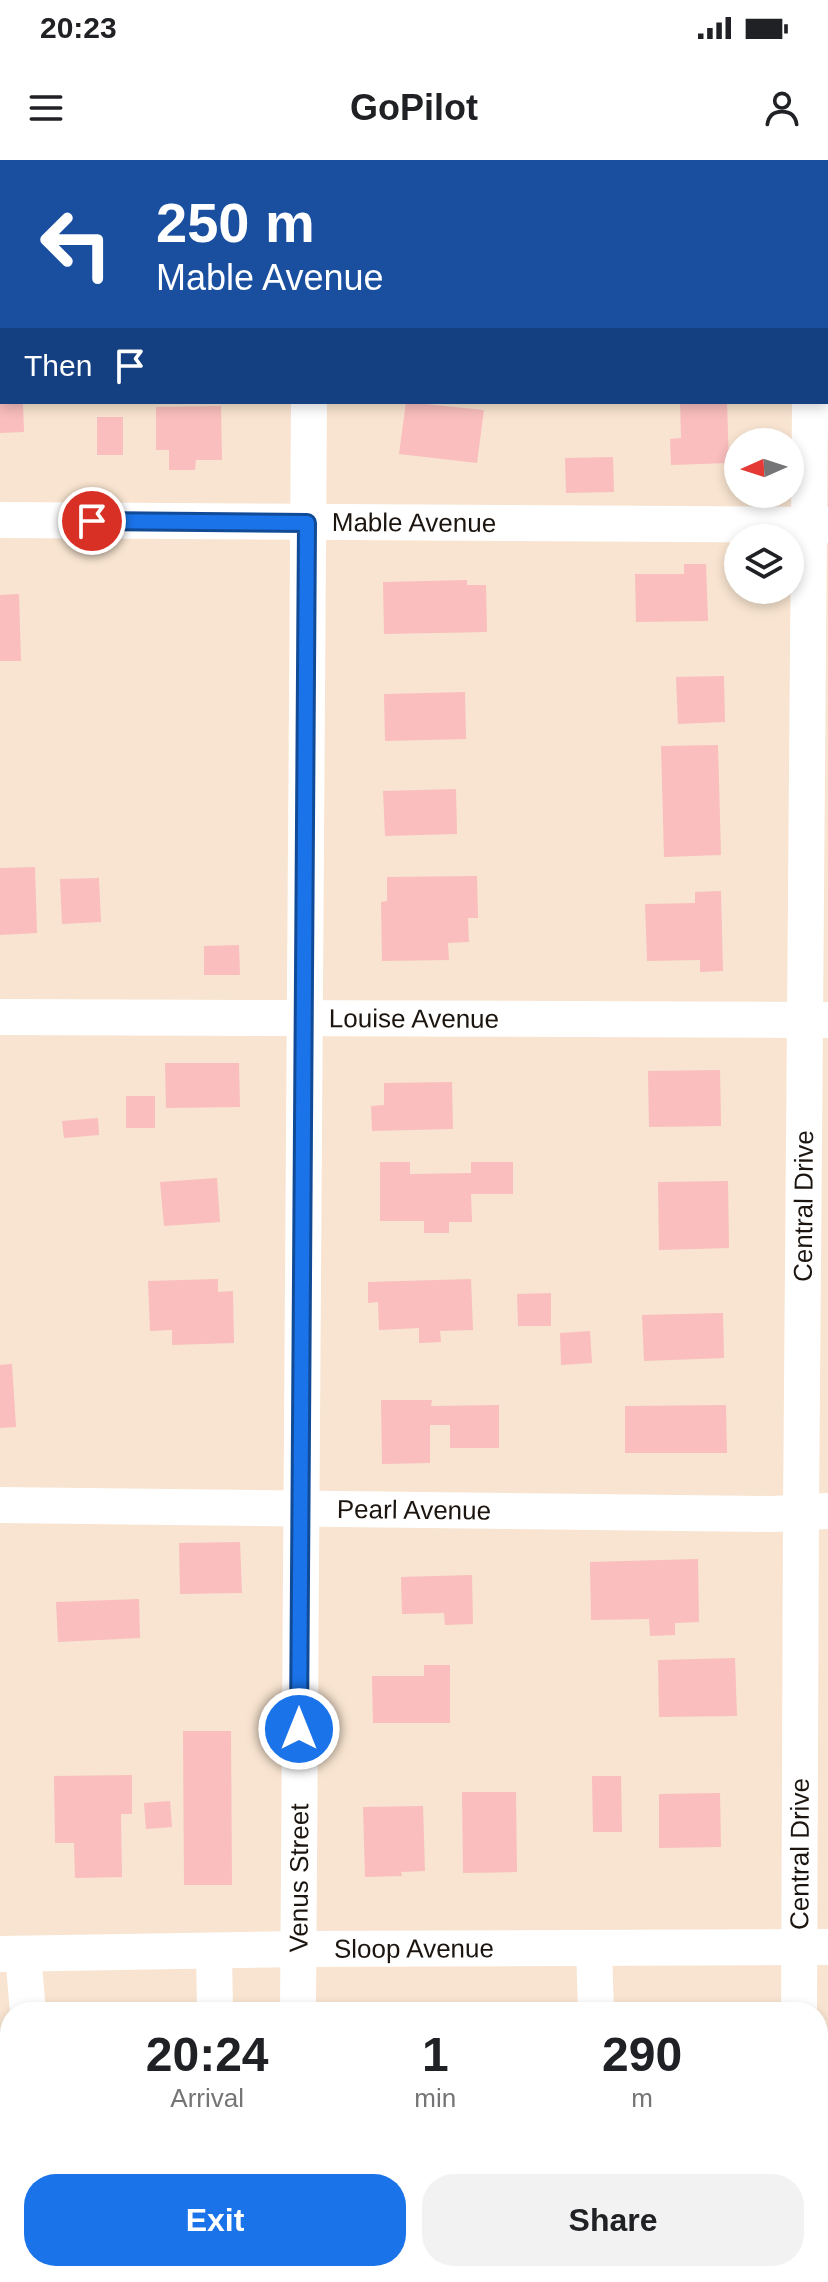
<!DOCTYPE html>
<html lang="en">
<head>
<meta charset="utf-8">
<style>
  :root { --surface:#fff; --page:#f2f2f2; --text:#202124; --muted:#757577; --accent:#1a73e8 }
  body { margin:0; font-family:Helvetica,sans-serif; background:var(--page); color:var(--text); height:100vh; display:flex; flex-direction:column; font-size:30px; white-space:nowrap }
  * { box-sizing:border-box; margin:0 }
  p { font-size:26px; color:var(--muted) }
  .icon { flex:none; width:44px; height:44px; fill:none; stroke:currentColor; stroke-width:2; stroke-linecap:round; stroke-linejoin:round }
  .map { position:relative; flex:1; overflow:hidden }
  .drawer { position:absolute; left:0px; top:1842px; width:828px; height:280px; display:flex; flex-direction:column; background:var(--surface); border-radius:32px 32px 0 0; box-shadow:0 4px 12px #0003 }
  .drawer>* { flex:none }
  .top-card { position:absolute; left:0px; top:0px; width:828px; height:244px; box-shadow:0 4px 12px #0003; background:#1a4fa0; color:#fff; overflow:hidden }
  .needle { width:52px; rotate:267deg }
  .tools { position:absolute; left:724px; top:268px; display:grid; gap:16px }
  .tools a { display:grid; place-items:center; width:80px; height:80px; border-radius:50%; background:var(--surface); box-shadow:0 4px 12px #0003; font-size:40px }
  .pin { position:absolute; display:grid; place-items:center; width:68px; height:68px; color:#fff; margin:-34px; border:4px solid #fff; border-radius:50%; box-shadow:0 2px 8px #0007 }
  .me { position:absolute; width:88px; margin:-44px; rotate:0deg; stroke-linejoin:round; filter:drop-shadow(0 0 6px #0008) }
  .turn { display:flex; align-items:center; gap:28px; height:168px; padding:0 24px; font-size:36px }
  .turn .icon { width:104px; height:104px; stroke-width:2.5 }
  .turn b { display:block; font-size:56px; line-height:68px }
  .then { display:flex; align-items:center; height:76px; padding:0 24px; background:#0003; gap:16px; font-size:30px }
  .eta { display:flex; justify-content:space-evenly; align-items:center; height:136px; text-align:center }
  .eta b { font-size:48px; font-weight:800; line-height:56px }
  .cta { display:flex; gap:16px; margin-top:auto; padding:16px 24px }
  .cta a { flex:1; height:92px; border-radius:32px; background:var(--accent); color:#fff; font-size:32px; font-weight:800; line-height:92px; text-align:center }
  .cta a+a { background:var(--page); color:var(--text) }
  .status { display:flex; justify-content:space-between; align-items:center; height:56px; padding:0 40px; background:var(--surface); direction:ltr }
  .status svg { height:22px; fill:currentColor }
  header { display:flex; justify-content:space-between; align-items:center; height:104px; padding:0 24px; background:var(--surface); font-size:36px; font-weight:800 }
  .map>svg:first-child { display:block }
  .building { fill:#f9bebd }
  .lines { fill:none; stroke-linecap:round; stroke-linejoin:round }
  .minor { stroke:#fff; stroke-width:36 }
  .route-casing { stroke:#114b97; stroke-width:20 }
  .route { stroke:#1a73e8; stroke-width:14 }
  .labels { text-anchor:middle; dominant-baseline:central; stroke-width:6; stroke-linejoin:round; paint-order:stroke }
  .street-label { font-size:26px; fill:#1c150f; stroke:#fff }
</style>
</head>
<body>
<div class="status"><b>20:23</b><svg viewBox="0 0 49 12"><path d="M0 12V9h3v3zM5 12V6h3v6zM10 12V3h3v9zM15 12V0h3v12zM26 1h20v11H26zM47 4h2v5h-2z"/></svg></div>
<header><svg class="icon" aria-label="menu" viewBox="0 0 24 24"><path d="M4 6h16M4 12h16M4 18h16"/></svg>GoPilot<svg class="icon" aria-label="person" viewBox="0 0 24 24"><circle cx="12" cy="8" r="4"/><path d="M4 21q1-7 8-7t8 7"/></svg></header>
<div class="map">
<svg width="828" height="2122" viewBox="0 0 828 2122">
  <rect width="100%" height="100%" fill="#f8e4d0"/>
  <g class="building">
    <polygon points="0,242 23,242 24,272 0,273"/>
    <polygon points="406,242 484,250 477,303 399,294"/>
    <polygon points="680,242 727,242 729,303 671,305 670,279 681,278"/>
    <polygon points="221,246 222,300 196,300 195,310 169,310 169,290 156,290 156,247"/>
    <rect x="97" y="257" width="26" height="38"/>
    <polygon points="613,297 614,332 566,333 565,298"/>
    <polygon points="684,404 706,404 708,461 636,462 635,414 684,414"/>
    <polygon points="467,420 467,425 486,425 487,472 384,474 383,422"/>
    <polygon points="19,434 21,501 0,501 0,435"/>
    <polygon points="724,516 725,562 678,564 676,517"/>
    <polygon points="465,532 466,579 385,581 384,534"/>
    <polygon points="718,585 721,695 664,697 661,586"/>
    <polygon points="456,629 457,674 385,676 383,631"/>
    <polygon points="35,707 37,773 0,775 0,708"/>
    <polygon points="477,716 478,758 468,758 469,782 448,783 449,800 382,801 381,742 387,741 387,717"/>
    <polygon points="99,718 101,762 62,764 60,719"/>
    <polygon points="721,731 723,811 700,812 700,800 647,801 645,744 695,743 695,732"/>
    <polygon points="239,785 240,815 204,815 204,786"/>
    <polygon points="165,903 239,903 240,947 166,948"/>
    <polygon points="720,910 721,966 649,967 648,911"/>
    <polygon points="452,922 453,969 372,971 371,946 384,945 384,923"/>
    <rect x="126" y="936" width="29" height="32"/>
    <polygon points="98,958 99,975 64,978 62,961"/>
    <polygon points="380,1002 410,1002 410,1014 471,1013 471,1002 513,1002 513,1034 471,1034 472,1062 449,1062 449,1073 424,1073 424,1061 380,1061"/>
    <polygon points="217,1018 220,1062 164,1066 160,1022"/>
    <polygon points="728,1021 729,1088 659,1090 658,1022"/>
    <polygon points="218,1119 218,1132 233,1131 234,1183 172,1185 172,1170 150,1171 148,1121"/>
    <polygon points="471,1119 473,1170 440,1171 441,1182 419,1183 419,1168 379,1170 378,1142 368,1143 368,1122"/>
    <polygon points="551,1133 551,1166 518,1166 517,1134"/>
    <polygon points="723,1153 724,1198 644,1201 642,1155"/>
    <polygon points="590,1171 592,1203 561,1205 560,1173"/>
    <polygon points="12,1204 16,1267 0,1268 0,1205"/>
    <polygon points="381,1240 432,1240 431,1246 499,1245 499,1288 450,1288 450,1265 430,1265 430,1303 382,1304"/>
    <polygon points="726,1245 727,1293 625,1293 625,1246"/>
    <polygon points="240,1382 242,1433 180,1434 179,1383"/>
    <polygon points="698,1399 699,1462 675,1463 675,1475 650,1476 649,1459 591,1460 590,1402"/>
    <polygon points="472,1415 473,1464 445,1465 444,1453 402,1454 401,1417"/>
    <polygon points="139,1439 140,1478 58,1482 56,1442"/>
    <polygon points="735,1498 737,1556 659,1557 658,1500"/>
    <polygon points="424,1505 450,1505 450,1563 373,1563 372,1516 424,1516"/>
    <polygon points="183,1571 231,1571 232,1725 184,1725"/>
    <polygon points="132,1615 132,1654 121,1654 122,1717 75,1718 74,1683 55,1683 54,1616"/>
    <polygon points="592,1616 621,1616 622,1672 593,1672"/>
    <polygon points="462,1632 516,1632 517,1712 463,1713"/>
    <polygon points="720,1633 721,1687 659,1688 659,1634"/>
    <polygon points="170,1641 172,1667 146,1669 144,1643"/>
    <polygon points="423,1646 425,1711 401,1712 402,1716 365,1717 363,1647"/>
    <polygon points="33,2112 273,2112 274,2122 34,2122"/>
    <polygon points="512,2112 585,2112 586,2122 512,2122"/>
    <polygon points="711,2112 747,2112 747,2122 712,2122"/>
  </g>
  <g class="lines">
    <g class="minor">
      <polyline points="312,2 312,0"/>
      <polyline points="812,2 812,0"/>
      <path id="s1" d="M0,360L828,365"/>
      <path id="s2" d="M0,857L826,860"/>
      <path id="s3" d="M0,1345L773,1354L828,1351"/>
      <polyline points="594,1788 596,1852"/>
      <polyline points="214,1791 215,1852"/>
      <path id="s4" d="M0,1794L298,1789L828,1787"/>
      <polyline points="23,1794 28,1852"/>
      <path id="s5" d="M298,1852L309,242"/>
      <path id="s6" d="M799,1852L801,1351L810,242"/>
      <polyline points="818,2025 828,2024"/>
      <polyline points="304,2112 305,2122"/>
      <polyline points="805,2112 806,2122"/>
    </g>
  </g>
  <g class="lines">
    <defs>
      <polyline id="route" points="92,361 307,363 299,1569"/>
    </defs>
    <use href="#route" class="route-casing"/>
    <use href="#route" class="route"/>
  </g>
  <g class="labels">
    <g class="street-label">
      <text stroke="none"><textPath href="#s1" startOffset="414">Mable Avenue</textPath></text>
      <text stroke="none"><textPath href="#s2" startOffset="414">Louise Avenue</textPath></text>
      <text stroke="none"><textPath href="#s6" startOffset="806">Central Drive</textPath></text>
      <text stroke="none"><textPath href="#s3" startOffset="414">Pearl Avenue</textPath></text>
      <text stroke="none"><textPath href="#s6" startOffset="158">Central Drive</textPath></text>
      <text stroke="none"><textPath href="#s5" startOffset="134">Venus Street</textPath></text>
      <text stroke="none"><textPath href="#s4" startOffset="414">Sloop Avenue</textPath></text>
    </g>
  </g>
</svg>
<div class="tools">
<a><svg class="needle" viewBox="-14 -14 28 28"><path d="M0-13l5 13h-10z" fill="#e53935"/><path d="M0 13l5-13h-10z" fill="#757577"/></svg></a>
<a><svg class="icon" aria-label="layers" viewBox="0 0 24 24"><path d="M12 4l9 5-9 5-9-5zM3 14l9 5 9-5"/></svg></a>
</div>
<div class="pin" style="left:92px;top:361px;background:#d93025"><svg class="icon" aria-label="arrive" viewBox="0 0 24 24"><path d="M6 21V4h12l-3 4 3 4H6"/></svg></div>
<svg class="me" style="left:299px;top:1569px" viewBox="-20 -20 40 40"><circle r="17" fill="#1a73e8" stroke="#fff" stroke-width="3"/><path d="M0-11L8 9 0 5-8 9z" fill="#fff"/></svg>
<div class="top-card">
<div class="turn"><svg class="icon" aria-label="left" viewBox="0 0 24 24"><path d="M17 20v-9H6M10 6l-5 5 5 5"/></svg><div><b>250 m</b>Mable Avenue</div></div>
<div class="then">Then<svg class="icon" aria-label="arrive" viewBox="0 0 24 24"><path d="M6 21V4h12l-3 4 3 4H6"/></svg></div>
</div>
<section class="drawer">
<div class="eta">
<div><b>20:24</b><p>Arrival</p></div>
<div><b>1</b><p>min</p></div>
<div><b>290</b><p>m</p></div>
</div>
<div class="cta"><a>Exit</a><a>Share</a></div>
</section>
</div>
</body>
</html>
